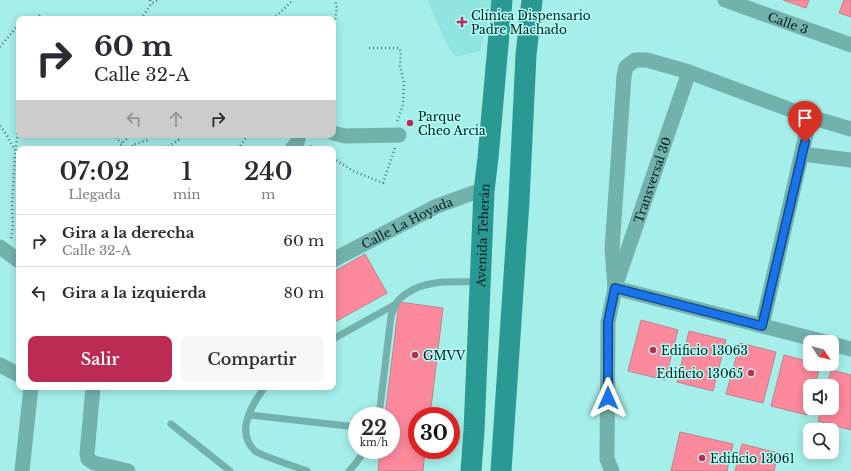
<!DOCTYPE html>
<html lang="es">
<head>
<meta charset="utf-8">
<style>
  :root { --surface:#fff; --page:#f7f7f7; --text:#2b2b33; --muted:#7c7c81; --line:#e1e1e2; --accent:#bb2b52 }
  body { margin:0; font-family:"Libre Baskerville",serif; background:var(--page); color:var(--text); height:100vh; display:flex; flex-direction:column; font-size:15px; white-space:nowrap }
  * { box-sizing:border-box; margin:0 }
  p { font-size:13px; color:var(--muted) }
  .icon { flex:none; width:22px; height:22px; fill:none; stroke:currentColor; stroke-width:2; stroke-linecap:round; stroke-linejoin:round }
  .map { position:relative; flex:1; overflow:hidden }
  .side { position:absolute; left:16px; top:146px; width:320px; height:244px; display:flex; flex-direction:column; background:var(--surface); border-radius:8px; box-shadow:0 2px 10px #0003 }
  .side>* { flex:none }
  .top-card { position:absolute; left:16px; top:16px; width:320px; height:122px; border-radius:8px; box-shadow:0 2px 10px #0003; background:#fff; color:var(--text); overflow:hidden }
  .needle { width:26px; rotate:125deg }
  .buttons { position:absolute; left:803px; top:335px; display:grid; gap:8px }
  .buttons a { display:grid; place-items:center; width:36px; height:36px; border-radius:8px; background:var(--surface); box-shadow:0 2px 10px #0003; font-size:20px }
  .speed { position:absolute; left:348px; top:407px; display:flex; gap:8px; font-size:20px; font-weight:700; text-align:center }
  .speed>* { display:grid; place-content:center; width:52px; height:52px; border-radius:50%; background:var(--surface); box-shadow:0 2px 10px #0003; line-height:1 }
  .speed small { font-size:10px; font-weight:400 }
  .speed .limit { border:6px solid #d22; background:#fff; color:#111 }
  .pin { position:absolute; display:grid; place-items:center; width:34px; height:34px; color:#fff; margin:-41px -17px; border-radius:50% 50% 50% 0; rotate:-45deg; box-shadow:0 0 4px #0007 }
  .pin .icon { rotate:45deg }
  .me { position:absolute; width:44px; margin:-22px; rotate:0deg; stroke-linejoin:round; filter:drop-shadow(0 0 3px #0008) }
  .turn { display:flex; align-items:center; gap:14px; height:84px; padding:0 12px; font-size:18px }
  .turn .icon { width:52px; height:52px; stroke-width:2.5 }
  .turn b { display:block; font-size:28px; line-height:34px }
  .lanes { display:flex; align-items:center; height:38px; padding:0 12px; background:#0003; justify-content:center; gap:20px; direction:ltr }
  .lanes .off { opacity:.35 }
  .eta { display:flex; justify-content:space-evenly; align-items:center; height:68px; text-align:center }
  .eta b { font-size:24px; font-weight:600; line-height:28px }
  .button { display:flex; gap:8px; margin-top:auto; padding:8px 12px }
  .button a { flex:1; height:46px; border-radius:8px; background:var(--accent); color:#fff; font-size:16px; font-weight:600; line-height:46px; text-align:center }
  .button a+a { background:var(--page); color:var(--text) }
  ul { padding:0; list-style:none }
  li { display:flex; align-items:center; gap:12px; height:52px; padding:0 12px; border-top:1px solid var(--line) }
  li div { flex:1 }
  li b { display:block; font-size:15px }
  li em { font-style:normal }
  .map>svg:first-child { display:block }
  .built { fill:#90e4df }
  .building { fill:#fd899c; stroke:#bd838b }
  .lines { fill:none; stroke-linecap:round; stroke-linejoin:round }
  .path { stroke:#4a7c78; stroke-width:2.5; stroke-dasharray:1 3; stroke-linecap:butt }
  .lane { stroke:#73b1ad; stroke-width:7 }
  .street { stroke:#73b1ad; stroke-width:15 }
  .secondary { stroke:#2a9994; stroke-width:21 }
  .route-casing { stroke:#114b97; stroke-width:10 }
  .route { stroke:#1a73e8; stroke-width:7 }
  .poi-dot { fill:#bb2b52; stroke:#b2fcf6; stroke-width:1.5 }
  .labels { text-anchor:middle; dominant-baseline:central; stroke-width:3; stroke-linejoin:round; paint-order:stroke }
  .poi-label { font-size:12px; fill:#001e1c; stroke:#b2fcf6; text-anchor:start }
  .street-label { font-size:12px; fill:#001e1c; stroke:#b2fcf6 }
</style>
</head>
<body>
<div class="map">
<svg width="851" height="471" viewBox="0 0 851 471">
  <rect width="100%" height="100%" fill="#a5eee9"/>
  <polygon class="built" points="427,0 493,0 480,51 455,57 447,44"/>
  <g class="building">
    <polygon points="783,0 809,0 806,8"/>
    <polygon points="844,0 851,0 851,17 839,13"/>
    <polygon points="365,254 387,293 333,323 333,272"/>
    <polygon points="399,302 443,308 430,416 417,416 417,450 425,450 423,471 378,471 380,450 391,450 391,416 385,416"/>
    <polygon points="641,320 678,330 665,380 628,371"/>
    <polygon points="689,331 726,340 713,391 677,382"/>
    <polygon points="740,343 776,352 763,403 726,394"/>
    <polygon points="784,355 810,362 810,364 820,365 815,386 810,386 810,405 807,415 771,406"/>
    <polygon points="831,370 851,375 851,430 818,421 821,408 832,408 832,386 827,386"/>
    <polygon points="680,432 733,444 727,471 671,471"/>
    <polygon points="742,444 778,453 774,471 735,471"/>
  </g>
  <g class="lines">
    <g class="path">
      <polyline points="150,0 151,4"/>
      <polyline points="32,19 40,15"/>
      <polyline points="141,19 151,4 158,0"/>
      <polyline points="273,19 293,0"/>
      <polyline points="333,31 337,8 335,0"/>
      <polyline points="0,47 19,24"/>
      <polyline points="369,48 399,48 401,52 400,66 404,83 403,105 397,122"/>
      <path d="M0,126C4,129 12,145 15,150"/>
      <polyline points="112,135 122,143"/>
      <polyline points="310,146 317,149"/>
      <polyline points="119,149 122,143 131,135"/>
      <polyline points="135,149 132,145 148,140 145,135"/>
      <polyline points="165,149 180,139 183,135"/>
      <polyline points="238,149 248,135"/>
      <polyline points="333,158 353,171 383,183 395,148"/>
      <path d="M11,238C14,227 12,215 12,204C14,178 14,151 19,126"/>
    </g>
    <g class="lane">
      <polyline points="333,339 396,304"/>
      <path d="M265,387C252,404 235,432 255,451C261,456 297,467 307,471"/>
      <polyline points="249,415 357,427"/>
      <path d="M379,416L391,316C393,312 394,307 396,304C398,299 403,296 407,293C429,279 454,282 478,282"/>
      <polyline points="171,424 230,471"/>
      <polyline points="349,471 356,463 365,450"/>
    </g>
    <g class="street">
      <path id="s1" d="M725,0L851,45"/>
      <polyline points="810,117 851,129"/>
      <polyline points="333,133 345,136 399,135"/>
      <polyline points="292,149 297,143 299,135"/>
      <polyline points="802,154 851,160"/>
      <polyline points="0,247 19,261"/>
      <path id="s2" d="M333,260L437,206L473,193L484,191"/>
      <path id="s3" d="M617,281L689,72"/>
      <polyline points="615,288 825,342"/>
      <polyline points="832,344 851,349"/>
      <polyline points="0,365 19,375"/>
      <polyline points="93,387 87,454 88,459 94,463 128,471"/>
      <polyline points="22,471 31,387"/>
      <polyline points="612,471 607,459 608,322 615,288 612,249 624,76 626,67 635,60 647,60 689,72 810,117 762,326"/>
    </g>
    <g class="secondary">
      <path id="s4" d="M471,471L474,431L484,191L488,158L502,0"/>
      <polyline points="501,471 519,201 526,55 532,0"/>
    </g>
  </g>
  <g class="lines">
    <defs>
      <polyline id="route" points="608,398 608,322 615,288 762,326 805,142"/>
    </defs>
    <use href="#route" class="route-casing"/>
    <use href="#route" class="route"/>
  </g>
  <g class="poi-dot">
    <path d="M460 16h4v4h4v4h-4v4h-4v-4h-4v-4h4z"/>
    <circle cx="410" cy="123" r="4"/>
    <circle cx="653" cy="350" r="4"/>
    <circle cx="415" cy="355" r="4"/>
    <circle cx="751" cy="373" r="4"/>
    <circle cx="702" cy="458" r="4"/>
  </g>
  <g class="labels">
    <g class="poi-label">
      <text x="471" y="15">Clínica Dispensario<tspan x="471" dy="14">Padre Machado</tspan></text>
      <text x="418" y="116">Parque<tspan x="418" dy="14">Cheo Arcia</tspan></text>
      <text x="661" y="350">Edificio 13063</text>
      <text x="423" y="355">GMVV</text>
      <text x="743" y="373" text-anchor="end">Edificio 13065</text>
      <text x="710" y="458">Edificio 13061</text>
    </g>
    <g class="street-label">
      <text stroke="none"><textPath href="#s1" startOffset="67">Calle 3</textPath></text>
      <text stroke="none"><textPath href="#s3" startOffset="107">Transversal 30</textPath></text>
      <text stroke="none"><textPath href="#s2" startOffset="83">Calle La Hoyada</textPath></text>
      <text stroke="none"><textPath href="#s4" startOffset="236">Avenida Teherán</textPath></text>
    </g>
  </g>
</svg>
<div class="buttons">
<a><svg class="needle" viewBox="-14 -14 28 28"><path d="M0-13l5 13h-10z" fill="#e53935"/><path d="M0 13l5-13h-10z" fill="#7c7c81"/></svg></a>
<a><svg class="icon" aria-label="sound" viewBox="0 0 24 24"><path d="M4 9h4l5-4v14l-5-4H4zM17 9q2 3 0 6"/></svg></a>
<a><svg class="icon" aria-label="search" viewBox="0 0 24 24"><circle cx="10" cy="10" r="6"/><path d="M15 15l6 6"/></svg></a>
</div>
<div class="speed"><div>22<small>km/h</small></div><div class="limit">30</div></div>
<div class="pin" style="left:805px;top:142px;background:#d93025"><svg class="icon" aria-label="arrive" viewBox="0 0 24 24"><path d="M6 21V4h12l-3 4 3 4H6"/></svg></div>
<svg class="me" style="left:608px;top:398px" viewBox="-20 -20 40 40"><path d="M0-17L14 15 0 8-14 15z" fill="#1a73e8" stroke="#fff" stroke-width="4"/></svg>
<div class="top-card">
<div class="turn"><svg class="icon" aria-label="right" viewBox="0 0 24 24"><path d="M7 20v-9h11M14 6l5 5-5 5"/></svg><div><b>60 m</b>Calle 32-A</div></div>
<div class="lanes"><svg class="icon off" aria-label="left" viewBox="0 0 24 24"><path d="M17 20v-9H6M10 6l-5 5 5 5"/></svg><svg class="icon off" aria-label="ahead" viewBox="0 0 24 24"><path d="M12 20V5M6 11l6-6 6 6"/></svg><svg class="icon" aria-label="right" viewBox="0 0 24 24"><path d="M7 20v-9h11M14 6l5 5-5 5"/></svg></div>
</div>
<section class="side">
<div class="eta">
<div><b>07:02</b><p>Llegada</p></div>
<div><b>1</b><p>min</p></div>
<div><b>240</b><p>m</p></div>
</div>
<ul>
<li><svg class="icon" aria-label="right" viewBox="0 0 24 24"><path d="M7 20v-9h11M14 6l5 5-5 5"/></svg><div><b>Gira a la derecha</b><p>Calle 32-A</p></div><em>60 m</em></li>
<li><svg class="icon" aria-label="left" viewBox="0 0 24 24"><path d="M17 20v-9H6M10 6l-5 5 5 5"/></svg><div><b>Gira a la izquierda</b></div><em>80 m</em></li>
</ul>
<div class="button"><a>Salir</a><a>Compartir</a></div>
</section>
</div>
</body>
</html>
